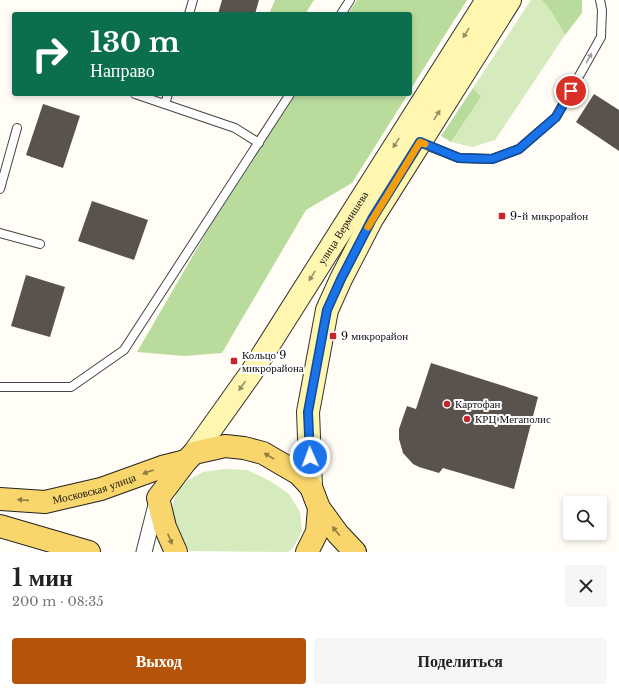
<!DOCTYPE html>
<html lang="ru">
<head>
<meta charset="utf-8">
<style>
  :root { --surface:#fff; --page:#f6f6f6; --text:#222; --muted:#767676; --accent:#b45309 }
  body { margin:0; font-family:"Libre Baskerville",serif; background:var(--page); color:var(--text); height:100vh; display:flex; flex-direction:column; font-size:15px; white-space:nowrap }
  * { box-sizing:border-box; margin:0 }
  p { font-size:13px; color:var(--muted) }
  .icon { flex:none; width:22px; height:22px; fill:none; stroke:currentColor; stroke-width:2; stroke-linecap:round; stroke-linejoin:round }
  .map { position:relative; height:552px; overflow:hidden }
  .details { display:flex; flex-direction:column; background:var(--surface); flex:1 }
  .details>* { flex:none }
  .banner { position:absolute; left:12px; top:12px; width:400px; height:84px; border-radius:4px; box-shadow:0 2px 6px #0003; background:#0b6e4f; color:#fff; overflow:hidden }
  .fabs { position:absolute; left:563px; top:496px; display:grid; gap:8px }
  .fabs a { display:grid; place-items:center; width:44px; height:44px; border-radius:4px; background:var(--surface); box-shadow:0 2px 6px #0003; font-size:20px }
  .pin { position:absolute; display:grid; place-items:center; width:34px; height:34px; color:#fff; margin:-17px; border:2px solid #fff; border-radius:50%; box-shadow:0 1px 4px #0007 }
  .me { position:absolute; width:44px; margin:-22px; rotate:358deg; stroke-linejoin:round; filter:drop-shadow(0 0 3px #0008) }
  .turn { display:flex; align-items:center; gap:14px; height:84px; padding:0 12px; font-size:18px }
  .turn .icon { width:52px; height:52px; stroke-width:2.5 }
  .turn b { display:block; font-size:28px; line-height:34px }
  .round { display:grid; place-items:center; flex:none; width:42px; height:42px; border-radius:4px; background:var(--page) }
  .headline { display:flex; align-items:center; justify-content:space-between; height:68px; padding:0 12px }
  h1 { font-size:24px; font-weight:700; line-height:30px }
  .action { display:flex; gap:8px; margin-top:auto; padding:8px 12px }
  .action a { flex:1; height:46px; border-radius:4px; background:var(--accent); color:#fff; font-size:16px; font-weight:700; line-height:46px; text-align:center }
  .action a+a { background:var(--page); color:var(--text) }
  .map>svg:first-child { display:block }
  .green { fill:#d5ebbd }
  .forest { fill:#b9dc9c }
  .building { fill:#5a524d }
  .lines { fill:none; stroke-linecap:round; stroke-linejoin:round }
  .lane-casing { stroke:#444; stroke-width:10 }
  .street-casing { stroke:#444; stroke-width:17 }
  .secondary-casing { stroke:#333; stroke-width:24 }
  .primary-casing { stroke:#222; stroke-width:24 }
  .lane { stroke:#fff; stroke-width:8 }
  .street { stroke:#fff; stroke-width:15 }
  .secondary { stroke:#fff6b0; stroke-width:22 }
  .primary { stroke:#f9d66b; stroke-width:22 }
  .oneway { fill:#948f68 }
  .oneway2 { fill:#a0a0a0 }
  .oneway3 { fill:#917d42 }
  .route-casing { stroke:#114b97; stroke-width:10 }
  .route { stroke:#1a73e8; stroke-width:7 }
  .slow { stroke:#f59e0b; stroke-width:7 }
  .poi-dot { fill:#c4262e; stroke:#fff; stroke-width:1.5 }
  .labels { text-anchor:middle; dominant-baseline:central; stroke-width:4; stroke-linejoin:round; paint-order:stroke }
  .poi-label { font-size:11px; fill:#111; stroke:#fff; text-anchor:start }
  .street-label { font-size:11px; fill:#111; stroke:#fff }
</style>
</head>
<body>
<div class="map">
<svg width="619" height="552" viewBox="0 0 619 552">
  <rect width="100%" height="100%" fill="#fffdf5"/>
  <g class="green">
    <polygon points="531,0 542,0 551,11 565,35 495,140 472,147 451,142 481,97 473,88"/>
    <polygon points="225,469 247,470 272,482 289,494 300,512 302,531 293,548 288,552 190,551 178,536 174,520 172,507 177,492 188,480 203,472"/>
  </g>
  <g class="forest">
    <polygon points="275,0 314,0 305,14 269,14"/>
    <polygon points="357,0 467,0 410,90 410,14 348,14"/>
    <polygon points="542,0 582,0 582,13 565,35 551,11"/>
    <polygon points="473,88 481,97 451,142 441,136"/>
    <polygon points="296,94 408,94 352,183 306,210 222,353 184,356 137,352 209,228"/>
  </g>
  <g class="building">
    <polygon points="222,0 259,0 255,14 218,14"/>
    <polygon points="594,94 619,110 619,151 576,122"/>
    <polygon points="43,104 80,116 63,168 26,155"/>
    <polygon points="92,201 148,220 134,260 78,241"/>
    <polygon points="26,275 65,287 50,337 11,326"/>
    <polygon points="431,363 538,397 514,489 443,468 439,473 419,467 413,464 403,453 399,439 399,429 407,406 416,409"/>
  </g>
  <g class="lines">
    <defs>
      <g id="lane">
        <polyline points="189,14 193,0"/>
        <polyline points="341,14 350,0"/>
        <polyline points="135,94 235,128 259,143"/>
        <polyline points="165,104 168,94"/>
        <polyline points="421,143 459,158 492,159 519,149 556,117 601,37 602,10 600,0"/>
        <polyline points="0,189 17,128"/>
        <polyline points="0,233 40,244"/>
        <polyline points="0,387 71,387 124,350 290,94"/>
      </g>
      <polyline id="street" points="144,552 157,501"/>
      <g id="secondary">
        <path id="s1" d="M194,453L251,373L487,0"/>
        <polyline points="311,487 308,412 327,310 341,279 372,219 510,0"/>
      </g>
      <g id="primary">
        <path id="s2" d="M0,499L45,502L101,489L162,467L186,461"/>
        <polyline points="319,508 338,534 355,552"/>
        <polyline points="0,526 89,552"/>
        <polyline points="176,552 165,527 158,498 186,461 194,453 225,446 244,448 263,453 299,474 311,487 319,508 317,532 307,552"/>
      </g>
    </defs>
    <use href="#lane" class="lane-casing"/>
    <use href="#street" class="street-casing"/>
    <use href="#secondary" class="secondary-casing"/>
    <use href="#primary" class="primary-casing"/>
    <use href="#lane" class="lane"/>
    <use href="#street" class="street"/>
    <use href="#secondary" class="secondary"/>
    <use href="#primary" class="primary"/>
  </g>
  <defs><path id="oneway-solid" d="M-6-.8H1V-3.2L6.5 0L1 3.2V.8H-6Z"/></defs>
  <g class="oneway">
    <use href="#oneway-solid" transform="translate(466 33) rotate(122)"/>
    <use href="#oneway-solid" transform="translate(437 115) rotate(-58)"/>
    <use href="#oneway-solid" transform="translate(396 143) rotate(122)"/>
    <use href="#oneway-solid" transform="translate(312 276) rotate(122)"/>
    <use href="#oneway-solid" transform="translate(242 386) rotate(125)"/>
  </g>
  <use class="oneway2" href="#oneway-solid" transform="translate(589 58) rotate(-61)"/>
  <g class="oneway3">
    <use href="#oneway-solid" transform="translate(269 456) rotate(-149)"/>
    <use href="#oneway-solid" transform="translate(148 472) rotate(160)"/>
    <use href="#oneway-solid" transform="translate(23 500) rotate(-176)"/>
    <use href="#oneway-solid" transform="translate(336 531) rotate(-129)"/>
    <use href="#oneway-solid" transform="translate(170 539) rotate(67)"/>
  </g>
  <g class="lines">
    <defs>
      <polyline id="route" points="310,457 308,412 327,310 341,279 372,219 420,142 459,158 492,159 519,149 556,117 571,91"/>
    </defs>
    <use href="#route" class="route-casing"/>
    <use href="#route" class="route"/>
    <polyline class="slow" points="368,227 420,142 425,144"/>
  </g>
  <g class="poi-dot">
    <rect x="498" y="212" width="8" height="8" rx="2"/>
    <rect x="329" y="332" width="8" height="8" rx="2"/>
    <rect x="230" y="357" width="8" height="8" rx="2"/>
    <circle cx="447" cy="404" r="4"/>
    <circle cx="467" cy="419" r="4"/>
  </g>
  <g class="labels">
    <g class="poi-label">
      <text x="510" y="216">9-й микрорайон</text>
      <text x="341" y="336">9 микрорайон</text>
      <text x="242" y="355">Кольцо 9<tspan x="242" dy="13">микрорайона</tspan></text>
      <text x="455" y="404">Картофан</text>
      <text x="475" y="419">КРЦ Мегаполис</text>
    </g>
    <g class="street-label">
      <text stroke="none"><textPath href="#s1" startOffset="270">улица Вермишева</textPath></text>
      <text stroke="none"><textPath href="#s2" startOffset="96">Московская улица</textPath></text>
    </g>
  </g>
</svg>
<div class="fabs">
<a><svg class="icon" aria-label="search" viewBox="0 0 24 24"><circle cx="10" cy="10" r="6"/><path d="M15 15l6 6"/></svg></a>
</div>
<div class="pin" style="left:571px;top:91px;background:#d93025"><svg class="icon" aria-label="arrive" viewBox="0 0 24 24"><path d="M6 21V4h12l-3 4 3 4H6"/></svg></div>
<svg class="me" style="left:310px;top:457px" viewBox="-20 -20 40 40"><circle r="17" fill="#1a73e8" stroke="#fff" stroke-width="3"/><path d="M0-11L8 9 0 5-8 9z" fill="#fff"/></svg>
<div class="banner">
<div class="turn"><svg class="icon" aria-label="right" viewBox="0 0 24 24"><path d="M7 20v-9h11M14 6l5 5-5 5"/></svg><div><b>130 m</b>Направо</div></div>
</div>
</div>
<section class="details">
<div class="headline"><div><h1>1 мин</h1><p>200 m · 08:35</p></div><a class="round"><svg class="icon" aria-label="close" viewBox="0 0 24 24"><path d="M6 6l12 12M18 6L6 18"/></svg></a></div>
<div class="action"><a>Выход</a><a>Поделиться</a></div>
</section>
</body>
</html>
